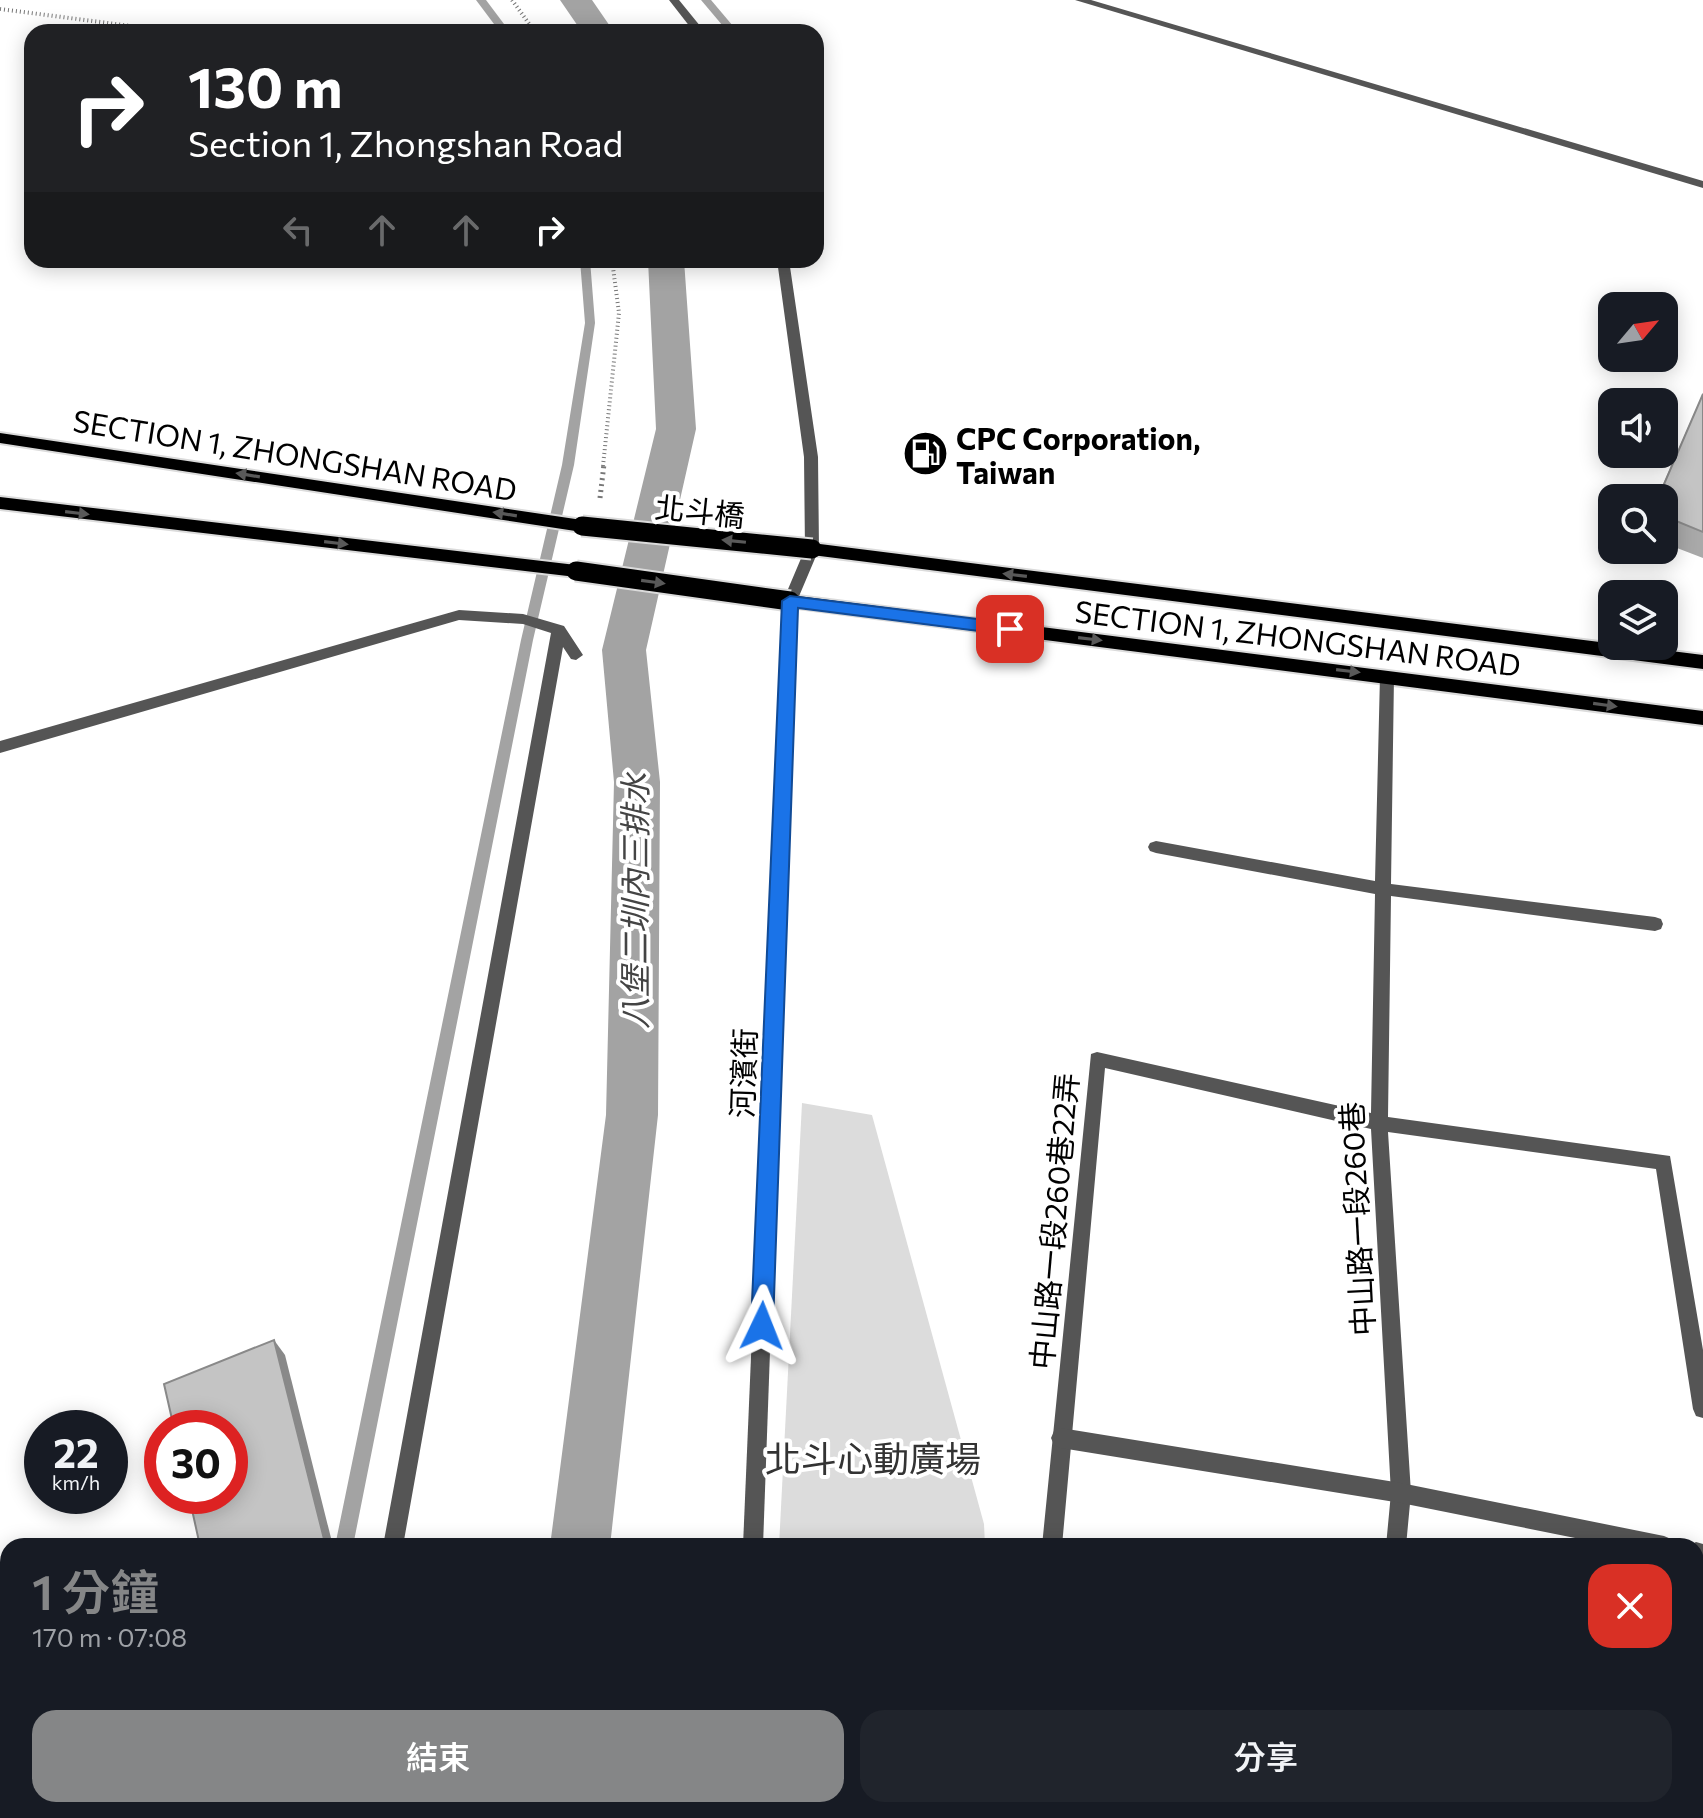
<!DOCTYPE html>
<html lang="zh-TW">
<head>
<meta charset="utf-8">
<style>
  :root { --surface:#171b24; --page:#20242c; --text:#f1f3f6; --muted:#9ea1a6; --accent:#858687 }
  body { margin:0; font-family:Commissioner,"Noto Sans TC",sans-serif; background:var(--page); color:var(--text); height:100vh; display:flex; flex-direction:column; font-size:30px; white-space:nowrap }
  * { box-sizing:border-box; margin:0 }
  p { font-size:26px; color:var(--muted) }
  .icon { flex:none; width:44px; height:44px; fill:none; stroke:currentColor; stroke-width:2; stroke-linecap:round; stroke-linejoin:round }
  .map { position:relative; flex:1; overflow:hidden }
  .panel { position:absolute; left:0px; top:1538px; width:1704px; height:280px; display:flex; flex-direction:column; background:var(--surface); border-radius:24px 24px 0 0; box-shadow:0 4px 20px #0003 }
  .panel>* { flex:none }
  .guide { position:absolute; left:24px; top:24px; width:800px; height:244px; border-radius:24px; box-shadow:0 4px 20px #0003; background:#202124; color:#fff; overflow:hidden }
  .needle { width:52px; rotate:61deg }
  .fabs { position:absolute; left:1598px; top:292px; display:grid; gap:16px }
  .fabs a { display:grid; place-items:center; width:80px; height:80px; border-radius:16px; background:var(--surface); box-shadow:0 4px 20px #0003; font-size:40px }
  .speed { position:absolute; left:24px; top:1410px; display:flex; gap:16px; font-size:40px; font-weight:700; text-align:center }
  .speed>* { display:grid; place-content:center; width:104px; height:104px; border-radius:50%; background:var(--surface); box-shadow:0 4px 20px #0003; line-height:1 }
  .speed small { font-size:20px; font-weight:400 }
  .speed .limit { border:12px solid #d22; background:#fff; color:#111 }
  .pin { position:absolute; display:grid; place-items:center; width:68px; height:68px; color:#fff; margin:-34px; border-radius:16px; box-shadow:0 4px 12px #0006 }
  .me { position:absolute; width:88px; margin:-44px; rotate:2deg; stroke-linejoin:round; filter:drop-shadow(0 0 6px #0008) }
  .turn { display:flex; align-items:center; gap:28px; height:168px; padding:0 32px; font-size:36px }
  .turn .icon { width:104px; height:104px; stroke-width:2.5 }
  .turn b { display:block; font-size:56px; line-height:68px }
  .lanes { display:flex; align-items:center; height:76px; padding:0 32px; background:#0003; justify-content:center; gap:40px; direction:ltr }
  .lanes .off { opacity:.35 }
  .round { display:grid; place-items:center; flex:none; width:84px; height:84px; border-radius:24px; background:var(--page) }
  .summary { display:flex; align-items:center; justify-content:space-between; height:136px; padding:0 32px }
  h1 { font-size:48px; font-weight:600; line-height:60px; color:var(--accent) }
  .button { display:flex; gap:16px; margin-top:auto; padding:16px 32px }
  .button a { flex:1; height:92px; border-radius:24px; background:var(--accent); color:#fff; font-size:32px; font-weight:600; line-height:92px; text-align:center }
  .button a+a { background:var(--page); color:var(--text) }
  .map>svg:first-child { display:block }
  .green { fill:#dcdcdc }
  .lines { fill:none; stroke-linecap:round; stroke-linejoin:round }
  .stream { fill:#a3a3a3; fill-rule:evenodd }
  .canal { fill:#a3a3a3; fill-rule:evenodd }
  .primary-casing { stroke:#dbdbdb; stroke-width:4 }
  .path-far2 { stroke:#777; stroke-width:4; stroke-dasharray:1 3; stroke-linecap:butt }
  .path-far1 { stroke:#777; stroke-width:5; stroke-dasharray:2 4; stroke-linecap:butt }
  .path { stroke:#777; stroke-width:6; stroke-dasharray:2 5; stroke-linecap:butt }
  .service { fill:#555; fill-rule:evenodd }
  .minor { fill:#555; fill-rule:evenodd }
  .primary { fill:#000; fill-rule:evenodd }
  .primary-bridge-casing { stroke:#dbdbdb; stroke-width:23; stroke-linecap:butt }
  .primary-bridge { stroke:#000; stroke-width:19 }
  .wall { fill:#a9a9a9 }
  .shaded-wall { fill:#898989 }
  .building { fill:#c4c4c4; stroke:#898989; stroke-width:2 }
  .oneway { fill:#595959 }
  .route { fill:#1a73e8; stroke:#114b97; stroke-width:2 }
  .labels { text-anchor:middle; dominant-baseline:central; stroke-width:8; stroke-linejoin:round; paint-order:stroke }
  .poi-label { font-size:30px; font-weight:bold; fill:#000; stroke:#fff; text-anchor:start }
  .street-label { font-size:30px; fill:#000; stroke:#fff }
  .water-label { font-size:32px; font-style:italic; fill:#444; stroke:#fff }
  .near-park-label { font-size:36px; fill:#333; stroke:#fff }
</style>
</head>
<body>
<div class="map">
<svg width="1703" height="1818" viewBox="0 0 1703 1818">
  <rect width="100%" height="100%" fill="#fff"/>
  <g class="green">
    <polygon points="802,1103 872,1115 984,1524 985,1546 779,1546"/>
    <polygon points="765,1810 987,1810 987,1818 764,1818"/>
  </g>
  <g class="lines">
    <g class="stream">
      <polygon points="476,0 486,0 510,32 500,32"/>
      <polygon points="701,0 711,0 738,32 728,32"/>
      <polygon points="580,260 590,260 595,323 574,465 533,640 353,1546 335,1546 521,640 562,465 585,323"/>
      <polygon points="285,1810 303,1810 301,1818 283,1818"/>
    </g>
    <g class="canal">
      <polygon points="560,0 592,0 614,32 582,32"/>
      <polygon points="648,260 684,260 696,429 646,650 660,782 658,1115 610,1546 550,1546 606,1115 614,782 602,650 656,429"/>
      <polygon points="516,1810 580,1810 579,1818 515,1818"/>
    </g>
    <defs>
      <g id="primary">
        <polygon points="0,433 582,520 591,526 582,532 0,443"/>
        <polygon points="0,497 576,565 585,571 576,577 0,509"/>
        <polygon points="812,543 1703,655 1703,669 812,555 803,549"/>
        <polygon points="790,595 1703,711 1703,725 790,607 781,601"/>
      </g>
    </defs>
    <use href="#primary" class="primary-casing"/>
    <g class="path-far2">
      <polyline points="512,0 535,32"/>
      <polyline points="0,9 139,27"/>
      <polyline points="603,466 619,313 612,260"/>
    </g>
    <polyline class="path-far1" points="600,498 604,464"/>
    <polyline class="path" points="855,1810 855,1818"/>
    <g class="service">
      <polygon points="669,0 679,0 705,32 694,32"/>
      <polygon points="1075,0 1091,0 1703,181 1703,188"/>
      <polygon points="777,260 789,260 818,457 819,549 797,601 790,606 783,601 805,549 804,457"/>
      <polygon points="459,610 523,614 564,626 583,655 576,660 571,659 563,647 403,1546 383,1546 551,633 523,624 459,620 0,753 0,741"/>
      <polygon points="1387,671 1394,676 1391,884 1655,917 1661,919 1663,924 1661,929 1655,931 1391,896 1388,1117 1670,1156 1703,1350 1703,1418 1696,1416 1693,1409 1656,1169 1388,1132 1411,1493 1406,1546 1386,1546 1391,1493 1371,1129 1105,1068 1062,1546 1042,1546 1091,1054 1097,1052 1371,1113 1375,894 1156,853 1150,851 1148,847 1150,843 1156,841 1375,881 1380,676"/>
      <polygon points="8,1778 8,1800 0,1804 0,1782"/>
      <polygon points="327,1810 349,1810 347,1818 325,1818"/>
      <polygon points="1016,1810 1038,1810 1037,1818 1015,1818"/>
      <rect x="1360" y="1810" width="22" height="8"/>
    </g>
    <g class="minor">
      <polygon points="790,596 797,601 763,1546 743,1546 783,601"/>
      <polygon points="1061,1428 1401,1483 1664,1536 1671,1539 1674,1546 1615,1546 1401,1503 1061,1448 1054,1445 1051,1438 1054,1431"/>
      <polygon points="1696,1542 1703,1544 1703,1564 1696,1562 1696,1546 1688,1546"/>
      <polygon points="720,1810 742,1810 741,1818 719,1818"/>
    </g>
    <use href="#primary" class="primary"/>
    <defs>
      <g id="primary-bridge">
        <polyline points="582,526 812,549"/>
        <polyline points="576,571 790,601"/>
      </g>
    </defs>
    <use href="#primary-bridge" class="primary-bridge-casing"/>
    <use href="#primary-bridge" class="primary-bridge"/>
  </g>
  <polygon class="wall" points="1703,393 1703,558 1664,543 1664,498 1657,498"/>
  <polygon class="shaded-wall" points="274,1340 285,1355 333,1546 319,1546"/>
  <g class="building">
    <polygon points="1703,394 1703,532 1664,516 1664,498 1658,498"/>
    <polygon points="274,1340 325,1543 319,1546 200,1546 189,1496 230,1496 230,1428 174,1428 164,1384"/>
  </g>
  <defs><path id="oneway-solid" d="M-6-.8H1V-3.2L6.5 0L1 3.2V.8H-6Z" transform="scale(2)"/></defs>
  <g class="oneway">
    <use href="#oneway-solid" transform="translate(248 475) rotate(-171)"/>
    <use href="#oneway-solid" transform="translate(77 513) rotate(7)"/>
    <use href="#oneway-solid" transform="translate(505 514) rotate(-171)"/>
    <use href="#oneway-solid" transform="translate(734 541) rotate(-174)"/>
    <use href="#oneway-solid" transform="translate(336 543) rotate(7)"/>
    <use href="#oneway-solid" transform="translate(1015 575) rotate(-173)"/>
    <use href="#oneway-solid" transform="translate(653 582) rotate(8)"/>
    <use href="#oneway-solid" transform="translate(1090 639) rotate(7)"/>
    <use href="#oneway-solid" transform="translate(1348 671) rotate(7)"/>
    <use href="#oneway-solid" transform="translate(1605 705) rotate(8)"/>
  </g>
  <polygon class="route" points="790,596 1010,623 1018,629 1010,635 798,608 773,1326 769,1333 762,1336 755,1333 751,1326 782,601"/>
  <defs>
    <symbol id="fuel-disc" viewBox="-11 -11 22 22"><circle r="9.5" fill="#000" stroke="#fff"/><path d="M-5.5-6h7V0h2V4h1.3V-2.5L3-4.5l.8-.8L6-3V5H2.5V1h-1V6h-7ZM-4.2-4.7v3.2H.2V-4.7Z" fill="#fff"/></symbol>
  </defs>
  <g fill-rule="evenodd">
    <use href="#fuel-disc" x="900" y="428" width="51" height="51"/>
  </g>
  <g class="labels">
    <g class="poi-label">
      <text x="956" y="437">CPC Corporation,<tspan x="956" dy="34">Taiwan</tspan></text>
    </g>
    <g class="street-label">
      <text transform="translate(295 454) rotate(9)">SECTION 1, ZHONGSHAN ROAD</text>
      <text transform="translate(700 510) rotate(6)">北斗橋</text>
      <text transform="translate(1298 637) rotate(7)">SECTION 1, ZHONGSHAN ROAD</text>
      <text transform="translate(742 1073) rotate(-88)">河濱街</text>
      <text transform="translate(1356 1219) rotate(-93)">中山路一段260巷</text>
      <text transform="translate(1053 1221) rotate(-85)">中山路一段260巷22弄</text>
    </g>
    <g class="water-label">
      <text transform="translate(634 901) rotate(-90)">八堡二圳內三排水</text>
    </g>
    <g class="near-park-label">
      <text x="873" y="1457">北斗心動廣場</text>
    </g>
  </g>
</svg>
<div class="fabs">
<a><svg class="needle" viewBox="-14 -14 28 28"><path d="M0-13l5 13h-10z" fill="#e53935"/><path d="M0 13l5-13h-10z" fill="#9ea1a6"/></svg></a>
<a><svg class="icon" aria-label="sound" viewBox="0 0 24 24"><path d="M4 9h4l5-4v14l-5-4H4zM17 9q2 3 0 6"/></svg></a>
<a><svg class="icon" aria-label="search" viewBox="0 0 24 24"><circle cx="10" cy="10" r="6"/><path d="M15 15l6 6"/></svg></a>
<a><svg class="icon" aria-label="layers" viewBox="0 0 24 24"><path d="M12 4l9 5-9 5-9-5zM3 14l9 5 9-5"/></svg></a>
</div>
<div class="speed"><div>22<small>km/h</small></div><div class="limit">30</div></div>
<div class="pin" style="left:1010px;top:629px;background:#d93025"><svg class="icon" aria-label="arrive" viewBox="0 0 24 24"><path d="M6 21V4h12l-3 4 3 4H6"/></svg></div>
<svg class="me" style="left:762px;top:1326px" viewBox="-20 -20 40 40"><path d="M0-17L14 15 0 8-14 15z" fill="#1a73e8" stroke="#fff" stroke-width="4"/></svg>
<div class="guide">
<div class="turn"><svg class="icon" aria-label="right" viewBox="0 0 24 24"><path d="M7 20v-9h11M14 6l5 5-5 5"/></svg><div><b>130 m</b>Section 1, Zhongshan Road</div></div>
<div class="lanes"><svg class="icon off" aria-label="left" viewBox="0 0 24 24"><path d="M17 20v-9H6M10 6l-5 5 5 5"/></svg><svg class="icon off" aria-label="ahead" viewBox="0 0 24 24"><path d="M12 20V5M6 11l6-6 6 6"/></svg><svg class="icon off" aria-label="ahead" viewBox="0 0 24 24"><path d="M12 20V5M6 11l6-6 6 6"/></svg><svg class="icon" aria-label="right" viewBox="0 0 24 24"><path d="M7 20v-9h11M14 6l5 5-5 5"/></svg></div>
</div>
<section class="panel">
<div class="summary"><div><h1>1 分鐘</h1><p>170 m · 07:08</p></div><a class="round" style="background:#d93025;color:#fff"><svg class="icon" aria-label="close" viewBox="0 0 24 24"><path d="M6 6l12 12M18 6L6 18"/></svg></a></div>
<div class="button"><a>結束</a><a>分享</a></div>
</section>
</div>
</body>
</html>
